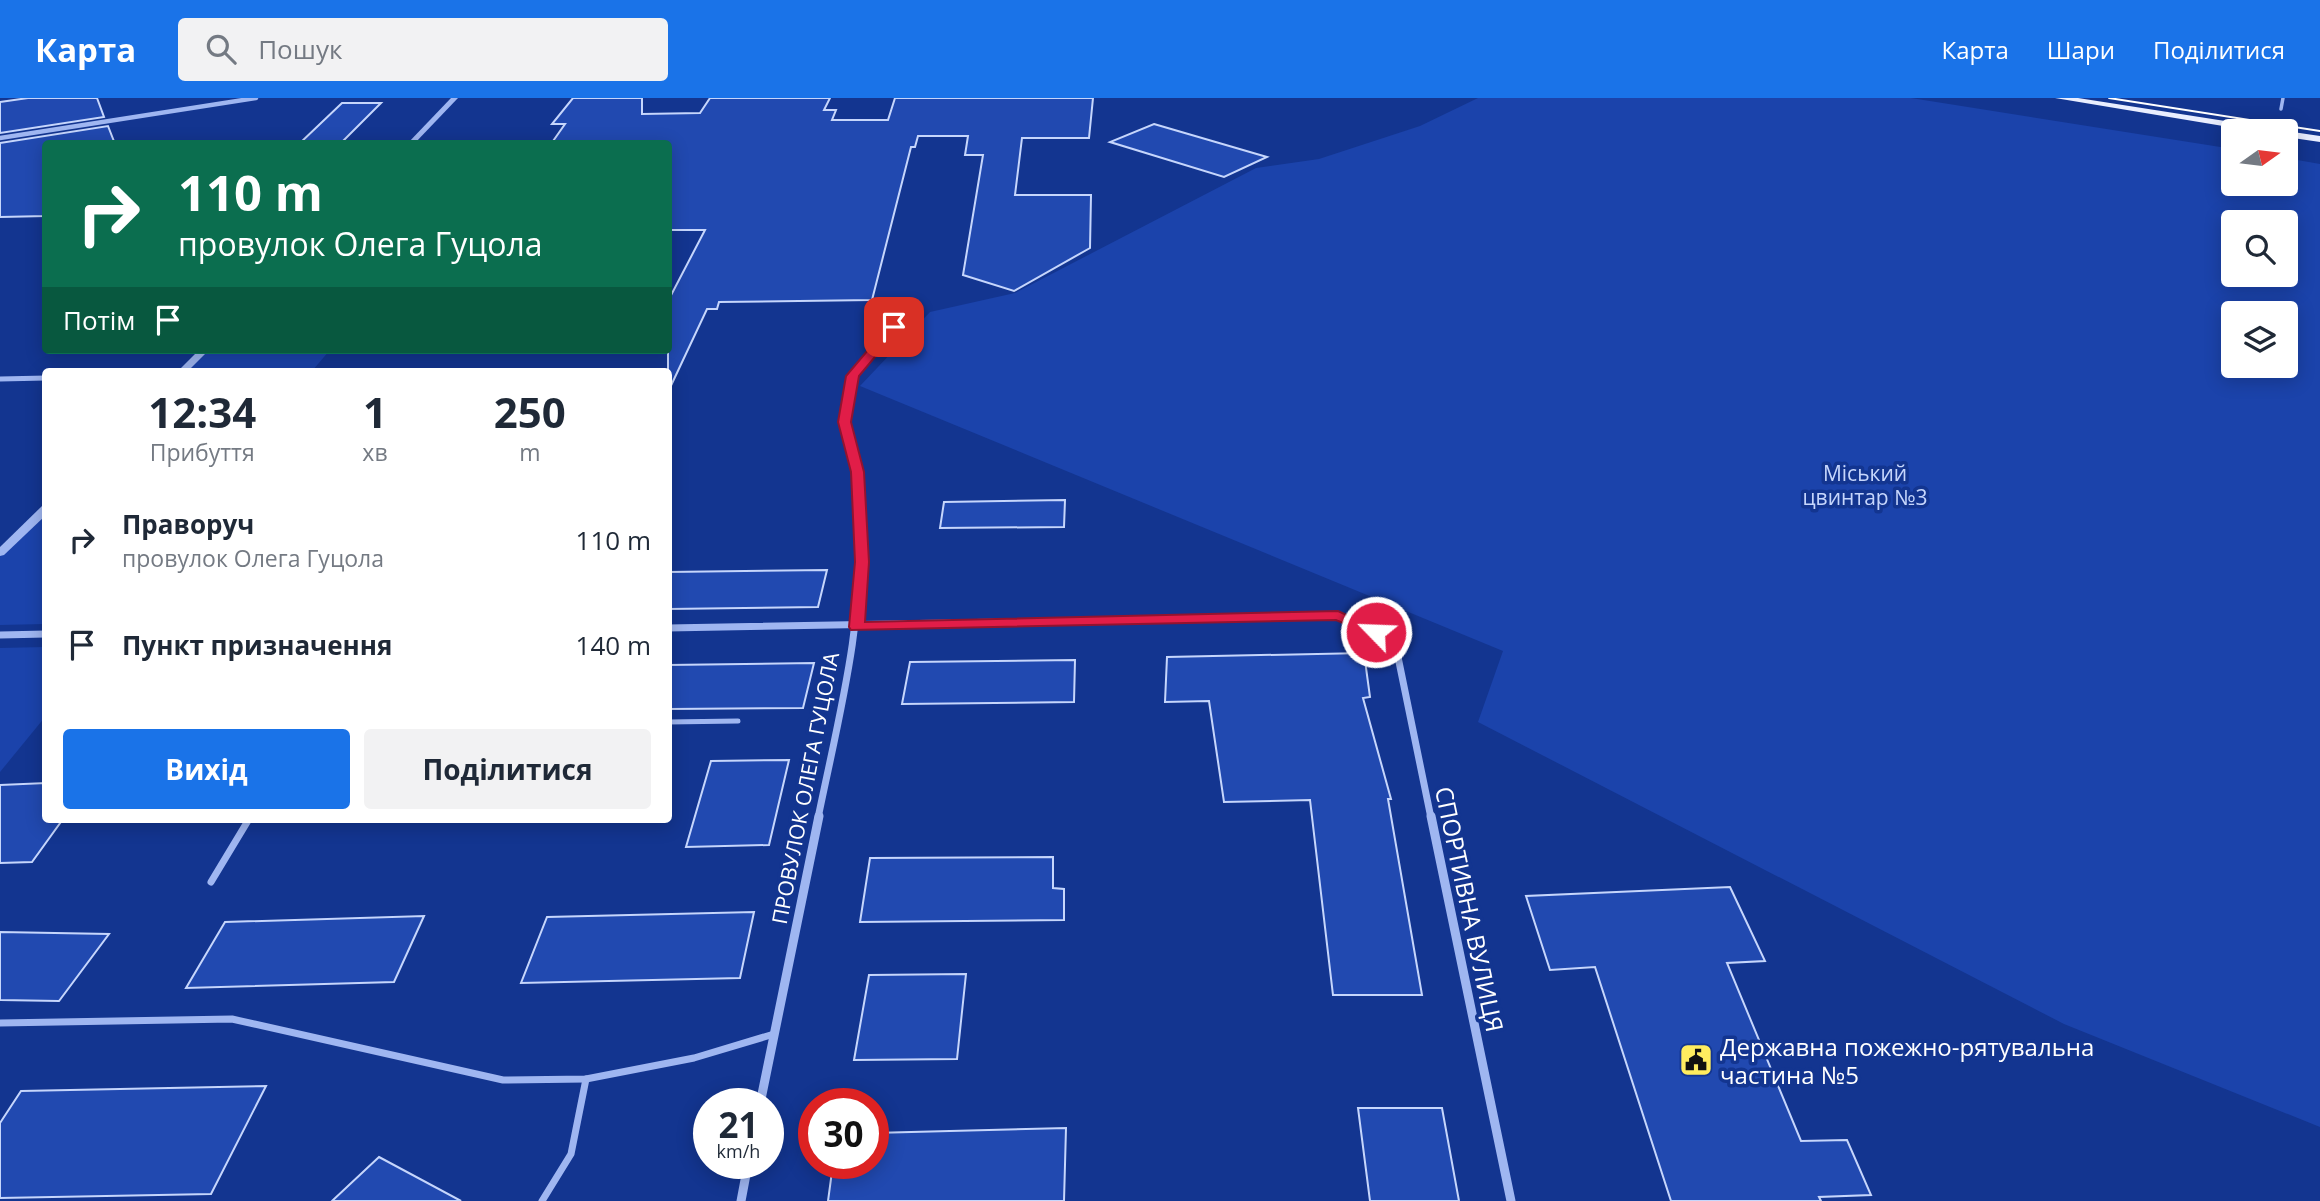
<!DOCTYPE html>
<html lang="uk">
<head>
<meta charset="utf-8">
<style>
  :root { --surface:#fff; --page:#f2f2f3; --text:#1f2937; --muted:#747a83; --accent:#1a73e8 }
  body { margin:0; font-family:"Open Sans",sans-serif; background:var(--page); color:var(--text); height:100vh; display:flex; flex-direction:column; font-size:26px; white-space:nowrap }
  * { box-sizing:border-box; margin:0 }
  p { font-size:23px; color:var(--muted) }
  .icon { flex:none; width:38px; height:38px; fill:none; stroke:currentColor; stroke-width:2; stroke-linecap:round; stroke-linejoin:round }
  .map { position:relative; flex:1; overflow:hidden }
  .panel { position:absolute; left:42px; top:270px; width:630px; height:455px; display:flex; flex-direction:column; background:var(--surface); border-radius:7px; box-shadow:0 4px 18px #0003 }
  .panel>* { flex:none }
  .guide { position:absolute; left:42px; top:42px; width:630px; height:214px; border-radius:7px; box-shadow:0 4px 18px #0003; background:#0b6e4f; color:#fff; overflow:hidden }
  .needle { width:46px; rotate:76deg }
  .tools { position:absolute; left:2221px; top:21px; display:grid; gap:14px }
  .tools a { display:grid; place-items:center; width:77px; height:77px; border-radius:7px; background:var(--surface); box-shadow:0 4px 18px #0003; font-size:35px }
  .speed { position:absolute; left:693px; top:990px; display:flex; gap:14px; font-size:35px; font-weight:700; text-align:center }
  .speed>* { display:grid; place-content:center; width:91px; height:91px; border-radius:50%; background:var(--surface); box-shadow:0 4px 18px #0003; line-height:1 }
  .speed small { font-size:18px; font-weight:400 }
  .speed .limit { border:10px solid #d22; background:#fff; color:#111 }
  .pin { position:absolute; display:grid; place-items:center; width:60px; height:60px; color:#fff; margin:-30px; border-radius:14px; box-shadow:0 4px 10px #0006 }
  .me { position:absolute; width:77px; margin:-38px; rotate:294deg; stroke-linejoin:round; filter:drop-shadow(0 0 5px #0008) }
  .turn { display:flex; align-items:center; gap:24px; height:147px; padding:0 21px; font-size:32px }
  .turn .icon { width:91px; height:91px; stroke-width:2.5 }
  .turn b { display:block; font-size:49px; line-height:60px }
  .then { display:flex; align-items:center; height:66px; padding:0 21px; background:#0003; gap:14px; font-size:26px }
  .eta { display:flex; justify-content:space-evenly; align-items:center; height:119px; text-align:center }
  .eta b { font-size:42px; font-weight:700; line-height:49px }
  .button { display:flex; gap:14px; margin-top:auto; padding:14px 21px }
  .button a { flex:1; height:80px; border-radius:7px; background:var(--accent); color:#fff; font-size:28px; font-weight:700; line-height:80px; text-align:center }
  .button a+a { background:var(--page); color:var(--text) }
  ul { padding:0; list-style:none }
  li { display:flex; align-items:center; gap:21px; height:105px; padding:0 21px }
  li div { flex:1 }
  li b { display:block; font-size:26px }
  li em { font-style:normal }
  header { display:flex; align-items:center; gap:42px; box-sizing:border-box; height:98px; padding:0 35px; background:var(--accent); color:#fff }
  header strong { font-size:33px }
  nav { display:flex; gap:38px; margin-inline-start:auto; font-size:24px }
  .search { width:490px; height:63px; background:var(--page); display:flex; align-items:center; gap:18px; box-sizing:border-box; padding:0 24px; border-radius:7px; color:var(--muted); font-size:26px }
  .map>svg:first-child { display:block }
  .green { fill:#1b43ab; fill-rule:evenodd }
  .building { fill:#2149b0; stroke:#c6d6fc; stroke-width:2 }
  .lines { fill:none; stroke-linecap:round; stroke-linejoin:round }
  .service-far2 { stroke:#9fb6f1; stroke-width:3.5 }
  .service-far1 { stroke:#9fb6f1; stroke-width:5 }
  .service { stroke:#9fb6f1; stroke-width:7 }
  .minor-far3 { stroke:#9fb6f1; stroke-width:4.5 }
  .minor-far2 { stroke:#9fb6f1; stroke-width:5 }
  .minor-far1 { stroke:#9fb6f1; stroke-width:7 }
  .minor { stroke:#9fb6f1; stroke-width:9 }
  .tertiary { fill:#9fb6f1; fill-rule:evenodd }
  .primary { fill:#e9eeff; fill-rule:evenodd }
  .tram { stroke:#fff; stroke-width:2 }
  .route { fill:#e11d48; stroke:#92132f; stroke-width:2 }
  .labels { text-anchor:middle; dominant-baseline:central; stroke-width:7; stroke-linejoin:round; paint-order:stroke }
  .park-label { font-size:21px; fill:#c6d6fc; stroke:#133590 }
  .street-label { font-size:21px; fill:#fff; stroke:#133590 }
  .near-street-label { font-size:24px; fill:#fff; stroke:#133590 }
  .near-poi-label { font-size:24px; fill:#fff; stroke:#133590; text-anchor:start }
</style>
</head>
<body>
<header>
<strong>Карта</strong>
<div class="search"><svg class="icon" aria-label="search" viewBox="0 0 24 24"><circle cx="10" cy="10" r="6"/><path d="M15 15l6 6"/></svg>Пошук</div>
<nav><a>Карта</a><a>Шари</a><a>Поділитися</a></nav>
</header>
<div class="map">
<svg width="2320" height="1103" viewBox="0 0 2320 1103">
  <rect width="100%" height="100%" fill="#133590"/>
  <g class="green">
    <path d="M1478,0H1911L2233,51V86H2286V60L2320,66V1029L2064,926L1478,624L1503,553L860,288L930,214L1015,195L1256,70L1319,61L1420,28ZM2233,124H2286V177H2233ZM2233,215H2286V268H2233Z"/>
    <polygon points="204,252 330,252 312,273 183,273"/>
    <polygon points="45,410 45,526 0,527 0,455"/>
    <polygon points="45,549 45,619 0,674 0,550"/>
  </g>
  <g class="building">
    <polygon points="28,0 97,0 104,19 0,35 0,4"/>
    <polygon points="573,0 642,0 642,16 700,15 710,0 830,0 824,12 836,12 832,22 888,22 895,0 1093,0 1089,40 1022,40 1015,97 1091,97 1090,150 1014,193 963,177 983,57 965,57 968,38 918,38 915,49 911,49 872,202 719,204 717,211 707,211 668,294 668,203 705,132 668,132 668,46 551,46 565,26 552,26"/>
    <polygon points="342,5 381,5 340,46 299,46"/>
    <polygon points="1154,26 1267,59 1224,79 1110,44"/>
    <polygon points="108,28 115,46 46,46 46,118 0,119 0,45"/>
    <polygon points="1065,402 1064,429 940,430 944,404"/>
    <polygon points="827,472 818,509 668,511 668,474"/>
    <polygon points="1364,555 1370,599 1363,600 1391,701 1388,701 1422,897 1333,897 1310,702 1224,704 1209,603 1165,604 1167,559"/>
    <polygon points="1075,562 1074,604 902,606 910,564"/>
    <polygon points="814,565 803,610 668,611 668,567"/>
    <polygon points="789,662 769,747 686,749 711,663"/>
    <polygon points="46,685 46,721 63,721 32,764 0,765 0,687"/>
    <polygon points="1053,759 1053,790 1064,791 1064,822 860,824 870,760"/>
    <polygon points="1730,789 1765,863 1727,865 1801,1043 1847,1042 1871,1097 1819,1099 1821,1103 1671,1103 1595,869 1550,872 1526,798"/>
    <polygon points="754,814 740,880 521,885 547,819"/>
    <polygon points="424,818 394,884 186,890 225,824"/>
    <polygon points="0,834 109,836 59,903 0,902"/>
    <polygon points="966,876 957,961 854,962 869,877"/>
    <polygon points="266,988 211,1096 0,1100 0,1025 21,993"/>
    <polygon points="1358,1010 1442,1010 1459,1103 1370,1103"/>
    <polygon points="1066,1030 1064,1103 828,1103 833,1066 873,1066 873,1035"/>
    <polygon points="379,1059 461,1103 332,1103"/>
  </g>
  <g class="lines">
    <polyline class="service-far2" points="2281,11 2283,0"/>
    <polyline class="service-far1" points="668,624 738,623"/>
    <g class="service">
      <polyline points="211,784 249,721"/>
      <polyline points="0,925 232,921 503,982 586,981 694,960 774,936"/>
      <polyline points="542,1103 571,1056 586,981"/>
    </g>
    <polyline class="minor-far3" points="0,40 256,0"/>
    <g class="minor-far2">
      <polyline points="0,281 46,280"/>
      <polyline points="860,420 857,374 845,324 853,278 894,229"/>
    </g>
    <g class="minor-far1">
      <path d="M668,530L1338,518C1363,526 1383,537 1398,559L1431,720"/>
      <polyline points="0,537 46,536"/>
      <path d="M818,720C839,618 865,522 859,418"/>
    </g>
    <g class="minor">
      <polyline points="1431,718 1511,1103"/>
      <polyline points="760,1006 819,718"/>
      <polyline points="741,1103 748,1066"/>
    </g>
    <g class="tertiary">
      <polygon points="451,0 458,0 414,46 407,46"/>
      <polygon points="199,252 209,252 188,273 178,273"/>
      <polygon points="46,407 46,417 4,457 0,458 0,449 42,408"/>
    </g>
    <g class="primary">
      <polygon points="2055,0 2078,0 2270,30 2275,33 2253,33"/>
      <polygon points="2285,33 2286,33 2320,38 2320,44 2286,39"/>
    </g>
    <polyline class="tram" points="2109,0 2320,33"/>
  </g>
  <polygon class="route" points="890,226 900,229 859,278 851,324 864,374 869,464 865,524 1338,513 1384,534 1376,539 1336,522 851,532 849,529 855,464 851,374 838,324 846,278"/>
  <defs>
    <symbol id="civic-square" viewBox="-11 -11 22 22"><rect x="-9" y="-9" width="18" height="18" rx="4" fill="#ffec5f" stroke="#133590"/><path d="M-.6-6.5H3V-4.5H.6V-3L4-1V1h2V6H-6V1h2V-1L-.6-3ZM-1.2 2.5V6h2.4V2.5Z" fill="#111"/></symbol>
  </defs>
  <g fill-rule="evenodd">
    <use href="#civic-square" x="1677" y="943" width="38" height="38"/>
  </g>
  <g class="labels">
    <g class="park-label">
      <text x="1865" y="375">Міський<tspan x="1865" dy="24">цвинтар №3</tspan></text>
    </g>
    <g class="street-label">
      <text transform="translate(805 690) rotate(-79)">ПРОВУЛОК ОЛЕГА ГУЦОЛА</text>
    </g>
    <g class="near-street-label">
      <text transform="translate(1470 811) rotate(78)">СПОРТИВНА ВУЛИЦЯ</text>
    </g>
    <g class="near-poi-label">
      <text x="1720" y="948">Державна пожежно-рятувальна<tspan x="1720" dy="28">частина №5</tspan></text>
    </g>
  </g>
</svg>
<div class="tools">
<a><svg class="needle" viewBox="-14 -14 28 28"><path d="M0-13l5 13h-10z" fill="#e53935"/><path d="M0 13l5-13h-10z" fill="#747a83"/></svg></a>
<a><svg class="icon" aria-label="search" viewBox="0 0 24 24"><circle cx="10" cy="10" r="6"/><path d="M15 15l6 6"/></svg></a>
<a><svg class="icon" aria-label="layers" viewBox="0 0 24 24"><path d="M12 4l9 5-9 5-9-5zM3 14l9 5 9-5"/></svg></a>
</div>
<div class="speed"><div>21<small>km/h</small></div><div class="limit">30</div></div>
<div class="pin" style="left:894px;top:229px;background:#d93025"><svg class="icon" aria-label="arrive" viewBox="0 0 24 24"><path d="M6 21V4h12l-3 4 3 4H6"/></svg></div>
<svg class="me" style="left:1376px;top:534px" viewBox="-20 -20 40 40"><circle r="17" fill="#e11d48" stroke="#fff" stroke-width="3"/><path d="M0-11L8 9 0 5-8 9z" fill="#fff"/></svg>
<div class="guide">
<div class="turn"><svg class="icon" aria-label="right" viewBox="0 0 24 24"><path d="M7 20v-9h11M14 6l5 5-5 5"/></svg><div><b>110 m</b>провулок Олега Гуцола</div></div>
<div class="then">Потім<svg class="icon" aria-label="arrive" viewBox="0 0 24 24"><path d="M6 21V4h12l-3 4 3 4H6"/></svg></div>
</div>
<section class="panel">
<div class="eta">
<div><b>12:34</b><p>Прибуття</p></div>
<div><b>1</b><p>хв</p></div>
<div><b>250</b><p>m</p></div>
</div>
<ul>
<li><svg class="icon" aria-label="right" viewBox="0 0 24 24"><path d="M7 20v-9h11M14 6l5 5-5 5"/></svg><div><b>Праворуч</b><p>провулок Олега Гуцола</p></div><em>110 m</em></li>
<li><svg class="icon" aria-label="arrive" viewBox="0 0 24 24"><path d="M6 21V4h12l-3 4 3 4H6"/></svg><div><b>Пункт призначення</b></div><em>140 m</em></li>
</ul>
<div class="button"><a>Вихід</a><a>Поділитися</a></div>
</section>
</div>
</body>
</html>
